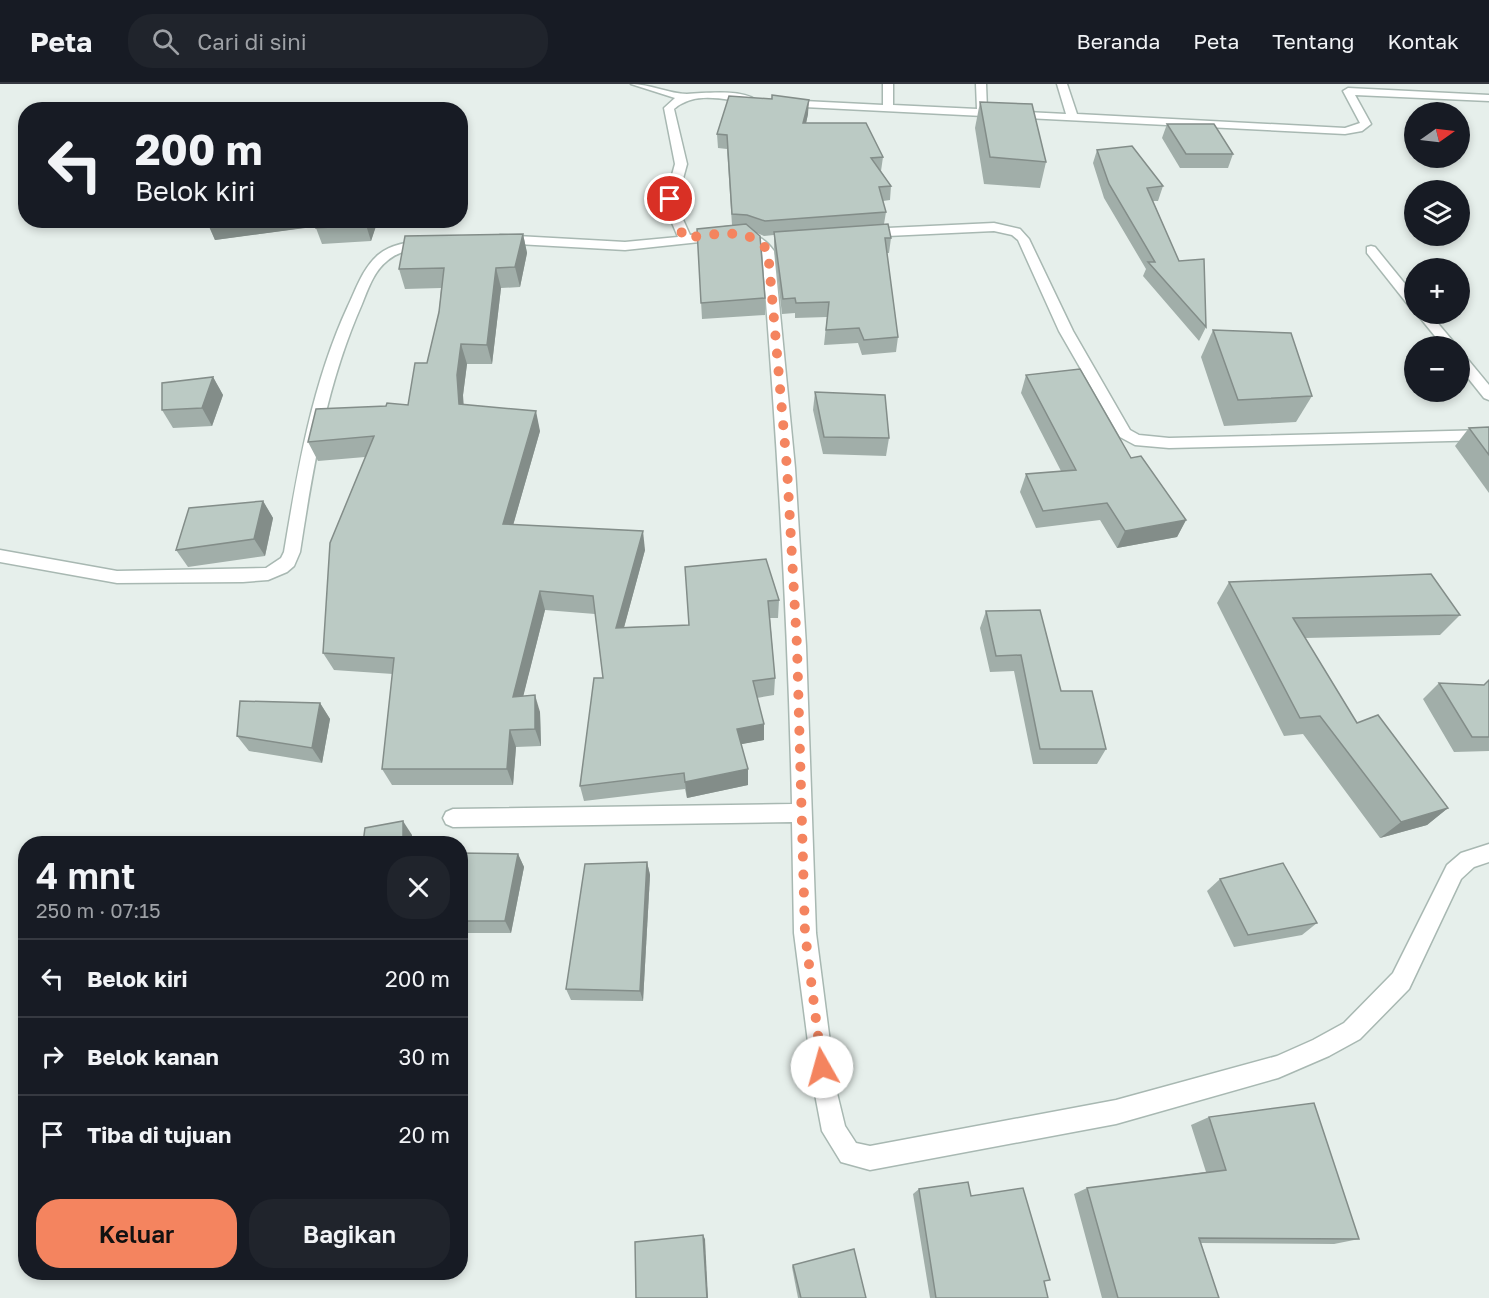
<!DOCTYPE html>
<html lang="id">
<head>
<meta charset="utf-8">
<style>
  :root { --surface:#171b24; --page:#20242c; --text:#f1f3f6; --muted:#9ea1a6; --line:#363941; --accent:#f4845f }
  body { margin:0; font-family:"Golos Text",sans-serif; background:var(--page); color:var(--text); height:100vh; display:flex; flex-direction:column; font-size:22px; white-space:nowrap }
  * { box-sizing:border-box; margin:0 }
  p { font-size:20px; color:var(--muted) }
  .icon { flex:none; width:33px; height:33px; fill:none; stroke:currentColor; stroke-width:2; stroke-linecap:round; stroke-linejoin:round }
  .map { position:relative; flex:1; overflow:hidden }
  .drawer { position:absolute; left:18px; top:752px; width:450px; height:444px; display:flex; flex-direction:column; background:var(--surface); border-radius:24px; box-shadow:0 3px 9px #0003 }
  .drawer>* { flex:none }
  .hud { position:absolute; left:18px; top:18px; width:450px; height:126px; border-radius:24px; box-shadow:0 3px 9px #0003; background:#171b24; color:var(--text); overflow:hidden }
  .needle { width:39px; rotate:76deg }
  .controls { position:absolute; left:1404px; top:18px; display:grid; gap:12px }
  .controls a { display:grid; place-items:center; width:66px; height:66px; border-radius:50%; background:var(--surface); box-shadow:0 3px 9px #0003; font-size:30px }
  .pin { position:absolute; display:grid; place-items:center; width:51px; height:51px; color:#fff; margin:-26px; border:3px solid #fff; border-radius:50%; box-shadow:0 2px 6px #0007 }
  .me { position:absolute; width:66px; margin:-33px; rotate:353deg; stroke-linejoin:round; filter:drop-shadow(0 0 4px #0008) }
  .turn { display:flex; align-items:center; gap:21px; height:126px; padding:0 18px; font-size:27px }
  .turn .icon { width:78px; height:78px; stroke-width:2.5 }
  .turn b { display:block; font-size:42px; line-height:51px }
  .round { display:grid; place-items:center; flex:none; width:63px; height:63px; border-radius:24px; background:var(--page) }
  .overview { display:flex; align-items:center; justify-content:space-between; height:102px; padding:0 18px }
  h1 { font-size:36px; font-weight:600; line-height:45px }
  .button { display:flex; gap:12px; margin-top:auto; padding:12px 18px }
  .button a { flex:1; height:69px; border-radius:24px; background:var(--accent); color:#111; font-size:24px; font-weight:600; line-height:69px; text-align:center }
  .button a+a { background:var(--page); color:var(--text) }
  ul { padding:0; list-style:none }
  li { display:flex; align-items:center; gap:18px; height:78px; padding:0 18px; border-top:2px solid var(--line) }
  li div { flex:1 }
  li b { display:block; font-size:22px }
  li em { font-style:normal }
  header { display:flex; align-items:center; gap:36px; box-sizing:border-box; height:84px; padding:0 30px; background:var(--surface); border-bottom:2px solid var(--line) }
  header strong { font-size:28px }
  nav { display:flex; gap:33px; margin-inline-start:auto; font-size:21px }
  .search { width:420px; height:54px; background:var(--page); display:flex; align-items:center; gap:15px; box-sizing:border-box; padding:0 21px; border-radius:24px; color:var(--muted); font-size:22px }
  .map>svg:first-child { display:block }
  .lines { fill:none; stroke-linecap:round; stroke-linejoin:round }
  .street-casing { stroke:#a8b8b2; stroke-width:3 }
  .street { fill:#fff; fill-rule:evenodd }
  .wall { fill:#a1aea9 }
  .shaded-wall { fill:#838d89 }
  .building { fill:#bbcac4; stroke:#838d89; stroke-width:1.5 }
  .route { stroke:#f4845f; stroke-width:10; stroke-dasharray:0 18 }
</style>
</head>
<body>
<header>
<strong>Peta</strong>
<div class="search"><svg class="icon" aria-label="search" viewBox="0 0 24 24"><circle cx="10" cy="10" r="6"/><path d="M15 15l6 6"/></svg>Cari di sini</div>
<nav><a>Beranda</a><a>Peta</a><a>Tentang</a><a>Kontak</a></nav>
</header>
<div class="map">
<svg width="1489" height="1214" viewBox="0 0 1489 1214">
  <rect width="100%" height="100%" fill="#e6efeb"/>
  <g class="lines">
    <defs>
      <g id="street">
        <path d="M631,0C650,0 670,10 687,10C705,9 742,5 756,16L751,19C726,16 695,6 674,25L687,80L676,120L690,151C720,148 754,138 774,167L795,384L806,562L816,849L836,1005L845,1042L856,1059L870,1062L1116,1016L1277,972L1313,956L1344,939L1393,889L1447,781L1461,769L1489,760V778L1474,783L1461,795L1409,905L1360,955L1329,972L1278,994L1116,1040L870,1086L841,1078L822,1047L814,1005L794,849L792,738L453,743L446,740L443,734L446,728L453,725L792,720C788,535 777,352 762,167L750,157L737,154L625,166L500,159L494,155L500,151L625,158L678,153L664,120L675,80L664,24L675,14Z"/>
        <polygon points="883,0 893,0 893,21 977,25 976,0 986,0 987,26 1066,30 1057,0 1067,0 1077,30 1345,44 1360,39 1343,7 1348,4 1489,11 1489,17 1355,11 1371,40 1362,47 1345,50 784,22 779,19 784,16 883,21"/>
        <polygon points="994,139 1020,145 1029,155 1073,247 1130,346 1139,351 1169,354 1489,346 1489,356 1169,364 1135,361 1120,353 1059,247 1018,156 1012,151 994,147 866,153 860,149 866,145"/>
        <path d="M425,156L431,160L429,163C414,166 399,166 387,177C374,187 368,205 362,220C327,299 313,383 300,468L294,482L287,488L268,496L243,498L117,499L0,478V466L117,487L266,484L281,474L284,468C298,384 312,300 348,222C356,205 363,184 378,171C391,160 409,158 425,156Z"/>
        <polygon points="1371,162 1375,163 1414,211 1414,223 1409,222 1367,169 1367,163"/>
        <polygon points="1417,230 1430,230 1457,262 1443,262"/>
        <polygon points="1460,271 1465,272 1489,301 1489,316 1484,314 1460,284"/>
      </g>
    </defs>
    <use href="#street" class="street-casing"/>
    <use href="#street" class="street"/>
  </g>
  <g class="wall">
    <polygon points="772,11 808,30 806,39 883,73 881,87 891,102 890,116 883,117 886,128 884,140 891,154 889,169 887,169 898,253 896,268 862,271 858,259 824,261 827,233 795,234 795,229 782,230 774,163 774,151 764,152 757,149 765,214 765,231 702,235 697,145 732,141 727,65 718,64 717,50 772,15"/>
    <polygon points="980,18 1046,78 1040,104 984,100 975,44"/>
    <polygon points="1167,40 1233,70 1228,84 1180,84 1162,54"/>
    <polygon points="1097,66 1163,102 1158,117 1153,117 1206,243 1199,257 1143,192 1146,185 1104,114 1093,79"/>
    <polygon points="378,136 371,157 322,160 316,144 317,142 215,156 208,140"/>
    <polygon points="523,150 527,169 520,203 501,204 492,280 467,280 463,311 463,320 540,347 513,441 645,466 624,543 689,541 685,483 779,516 778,534 770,534 775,594 774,611 757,614 764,640 764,656 741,660 748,685 748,701 687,714 685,705 584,717 580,702 603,594 595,530 545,526 523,612 540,628 541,662 516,663 513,701 392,701 382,685 393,590 334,586 323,569 365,373 318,377 308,358 386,322 408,321 427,279 439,228 441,204 405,205 399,185"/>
    <polygon points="1213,246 1312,312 1296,338 1224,342 1201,273"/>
    <polygon points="1026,291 1131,374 1186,436 1177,453 1117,464 1100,436 1036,444 1020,408 1026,390 1061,387 1021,309"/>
    <polygon points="213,293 223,311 212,342 173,344 162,326"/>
    <polygon points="815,308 889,354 886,372 823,370 813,326"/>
    <polygon points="1489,343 1489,409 1455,362 1469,344"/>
    <polygon points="263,417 273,434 265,472 188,483 176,466"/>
    <polygon points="1229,498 1460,531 1440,551 1305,554 1357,639 1448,724 1427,741 1380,754 1303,650 1284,652 1217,519"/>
    <polygon points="986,527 1106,665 1097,680 1033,680 1014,587 990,588 980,544"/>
    <polygon points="1489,596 1489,667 1454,668 1423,615 1439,599 1484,601"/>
    <polygon points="320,619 330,635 322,679 249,667 237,652"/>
    <polygon points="461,769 518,770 524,783 511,849 462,849 460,847"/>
    <polygon points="647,778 650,791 643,917 571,916 566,905"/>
    <polygon points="1220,795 1317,839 1302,851 1234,863 1207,807"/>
    <polygon points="1209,1033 1359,1155 1334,1160 1201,1159 1219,1214 1102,1214 1074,1110 1087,1104 1206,1088 1191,1041"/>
    <polygon points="919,1105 971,1112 1044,1197 1048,1214 930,1214 913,1110"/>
    <polygon points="793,1181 866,1214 798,1214 792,1183"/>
  </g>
  <g class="shaded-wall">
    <polygon points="809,16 808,30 803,53 803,39"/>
    <polygon points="232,136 326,136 328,141 215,156 208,140"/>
    <polygon points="367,136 378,136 371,157 366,141"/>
    <polygon points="523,150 527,169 520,203 515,183"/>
    <polygon points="496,184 501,204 492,280 487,261"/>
    <polygon points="461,260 467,280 463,311 465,339 459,320 457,291"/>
    <polygon points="213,293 223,311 212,342 202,324"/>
    <polygon points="536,327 540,347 508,459 503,440"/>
    <polygon points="263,417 273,434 265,472 254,455"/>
    <polygon points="1186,436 1177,453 1117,464 1125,447"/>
    <polygon points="643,447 645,466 619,562 616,544"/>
    <polygon points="540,507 545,526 519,629 513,613"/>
    <polygon points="535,611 540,628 541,662 535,645"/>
    <polygon points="320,619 330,635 322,679 312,664"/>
    <polygon points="764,640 764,656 737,661 737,645"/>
    <polygon points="510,646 516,663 513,701 507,685"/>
    <polygon points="748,685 748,701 687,714 685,698"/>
    <polygon points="1448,724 1427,741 1380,754 1401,738"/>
    <polygon points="403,737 412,751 412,759 403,759"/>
    <polygon points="518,770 524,783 511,849 505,837"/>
    <polygon points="647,778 650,791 643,917 640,907"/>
    <polygon points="703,1151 705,1155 708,1214 707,1214"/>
  </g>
  <g class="building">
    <polygon points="772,11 809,16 803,39 866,39 883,73 871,74 891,102 879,103 886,128 765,137 747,131 732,130 727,51 717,50 729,12 772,15"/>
    <polygon points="980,18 1032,20 1046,78 990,73"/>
    <polygon points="1167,40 1214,40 1233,70 1186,70"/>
    <polygon points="1132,62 1163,102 1147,104 1179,177 1204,175 1206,243 1148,178 1155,178 1109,100 1097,66"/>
    <polygon points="208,136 232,136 208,140"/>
    <polygon points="318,136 367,136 366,141 316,144"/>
    <polygon points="746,140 760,152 765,214 701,219 697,145"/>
    <polygon points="888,140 891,154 885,154 898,253 864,256 859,244 826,246 829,218 796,219 795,214 783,215 774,148"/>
    <polygon points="523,150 515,183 496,184 487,261 461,260 457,291 459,320 536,327 503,440 643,447 616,544 689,541 685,483 766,475 779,516 768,517 775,594 753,597 764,640 737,645 748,685 685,698 684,689 580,702 594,594 603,594 593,512 540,507 513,613 535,611 535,645 510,646 507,685 382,685 394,574 323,569 330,459 374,352 308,358 316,325 386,322 387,319 408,321 415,279 427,279 439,228 444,184 399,185 405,152"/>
    <polygon points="1213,246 1291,249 1312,312 1238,316"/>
    <polygon points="1080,285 1131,374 1141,372 1186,436 1125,447 1107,419 1043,427 1026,390 1076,386 1026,291"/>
    <polygon points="213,293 202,324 162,326 162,299"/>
    <polygon points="815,308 885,311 889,354 824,353"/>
    <polygon points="1489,343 1489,371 1469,344"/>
    <polygon points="263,417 254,455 176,466 189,424"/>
    <polygon points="1431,490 1460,531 1293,534 1357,639 1378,631 1448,724 1401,738 1320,632 1300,634 1229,498"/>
    <polygon points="1040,526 1061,607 1092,607 1106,665 1040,665 1021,571 996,572 986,527"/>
    <polygon points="1489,596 1489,653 1472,653 1439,599 1484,601"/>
    <polygon points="240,617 320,619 312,664 237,652"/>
    <polygon points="403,737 403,759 363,759 365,744"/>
    <polygon points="460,769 518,770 505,837 460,837"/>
    <polygon points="647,778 640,907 566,905 585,780"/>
    <polygon points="1283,779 1317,839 1248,851 1220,795"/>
    <polygon points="1314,1019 1359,1155 1199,1154 1219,1214 1118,1214 1087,1104 1226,1086 1209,1033"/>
    <polygon points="968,1098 971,1112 1023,1104 1050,1196 1044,1197 1048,1214 936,1214 919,1105"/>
    <polygon points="703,1151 707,1214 636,1214 635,1158"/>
    <polygon points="854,1165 866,1214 801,1214 793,1181"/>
  </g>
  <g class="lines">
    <path class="route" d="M670,115L673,134L685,154C714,151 749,141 768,167L787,384L797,562L805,849L822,983"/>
  </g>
</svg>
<div class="controls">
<a><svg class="needle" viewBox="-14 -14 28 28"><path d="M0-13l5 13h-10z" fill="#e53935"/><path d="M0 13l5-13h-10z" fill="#9ea1a6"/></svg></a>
<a><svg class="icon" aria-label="layers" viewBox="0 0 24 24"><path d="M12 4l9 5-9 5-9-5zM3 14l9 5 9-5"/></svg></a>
<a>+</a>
<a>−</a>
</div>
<div class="pin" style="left:670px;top:115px;background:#d93025"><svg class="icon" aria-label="arrive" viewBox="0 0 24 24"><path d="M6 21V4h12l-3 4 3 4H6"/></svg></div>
<svg class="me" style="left:822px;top:983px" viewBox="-20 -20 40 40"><circle r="19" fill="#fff"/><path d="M0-13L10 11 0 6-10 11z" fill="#f4845f"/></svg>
<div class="hud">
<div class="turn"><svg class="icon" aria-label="left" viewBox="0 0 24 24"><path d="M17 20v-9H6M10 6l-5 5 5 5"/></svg><div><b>200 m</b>Belok kiri</div></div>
</div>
<section class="drawer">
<div class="overview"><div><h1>4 mnt</h1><p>250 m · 07:15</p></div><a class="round"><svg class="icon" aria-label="close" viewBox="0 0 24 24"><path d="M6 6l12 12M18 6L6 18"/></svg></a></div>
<ul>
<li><svg class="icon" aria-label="left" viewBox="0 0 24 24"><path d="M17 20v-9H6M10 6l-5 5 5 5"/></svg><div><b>Belok kiri</b></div><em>200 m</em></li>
<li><svg class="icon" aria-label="right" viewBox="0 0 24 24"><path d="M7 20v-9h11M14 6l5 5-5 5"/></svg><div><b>Belok kanan</b></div><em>30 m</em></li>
<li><svg class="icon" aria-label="arrive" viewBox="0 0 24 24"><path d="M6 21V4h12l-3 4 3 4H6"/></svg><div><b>Tiba di tujuan</b></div><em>20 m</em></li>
</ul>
<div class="button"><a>Keluar</a><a>Bagikan</a></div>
</section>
</div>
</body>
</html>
